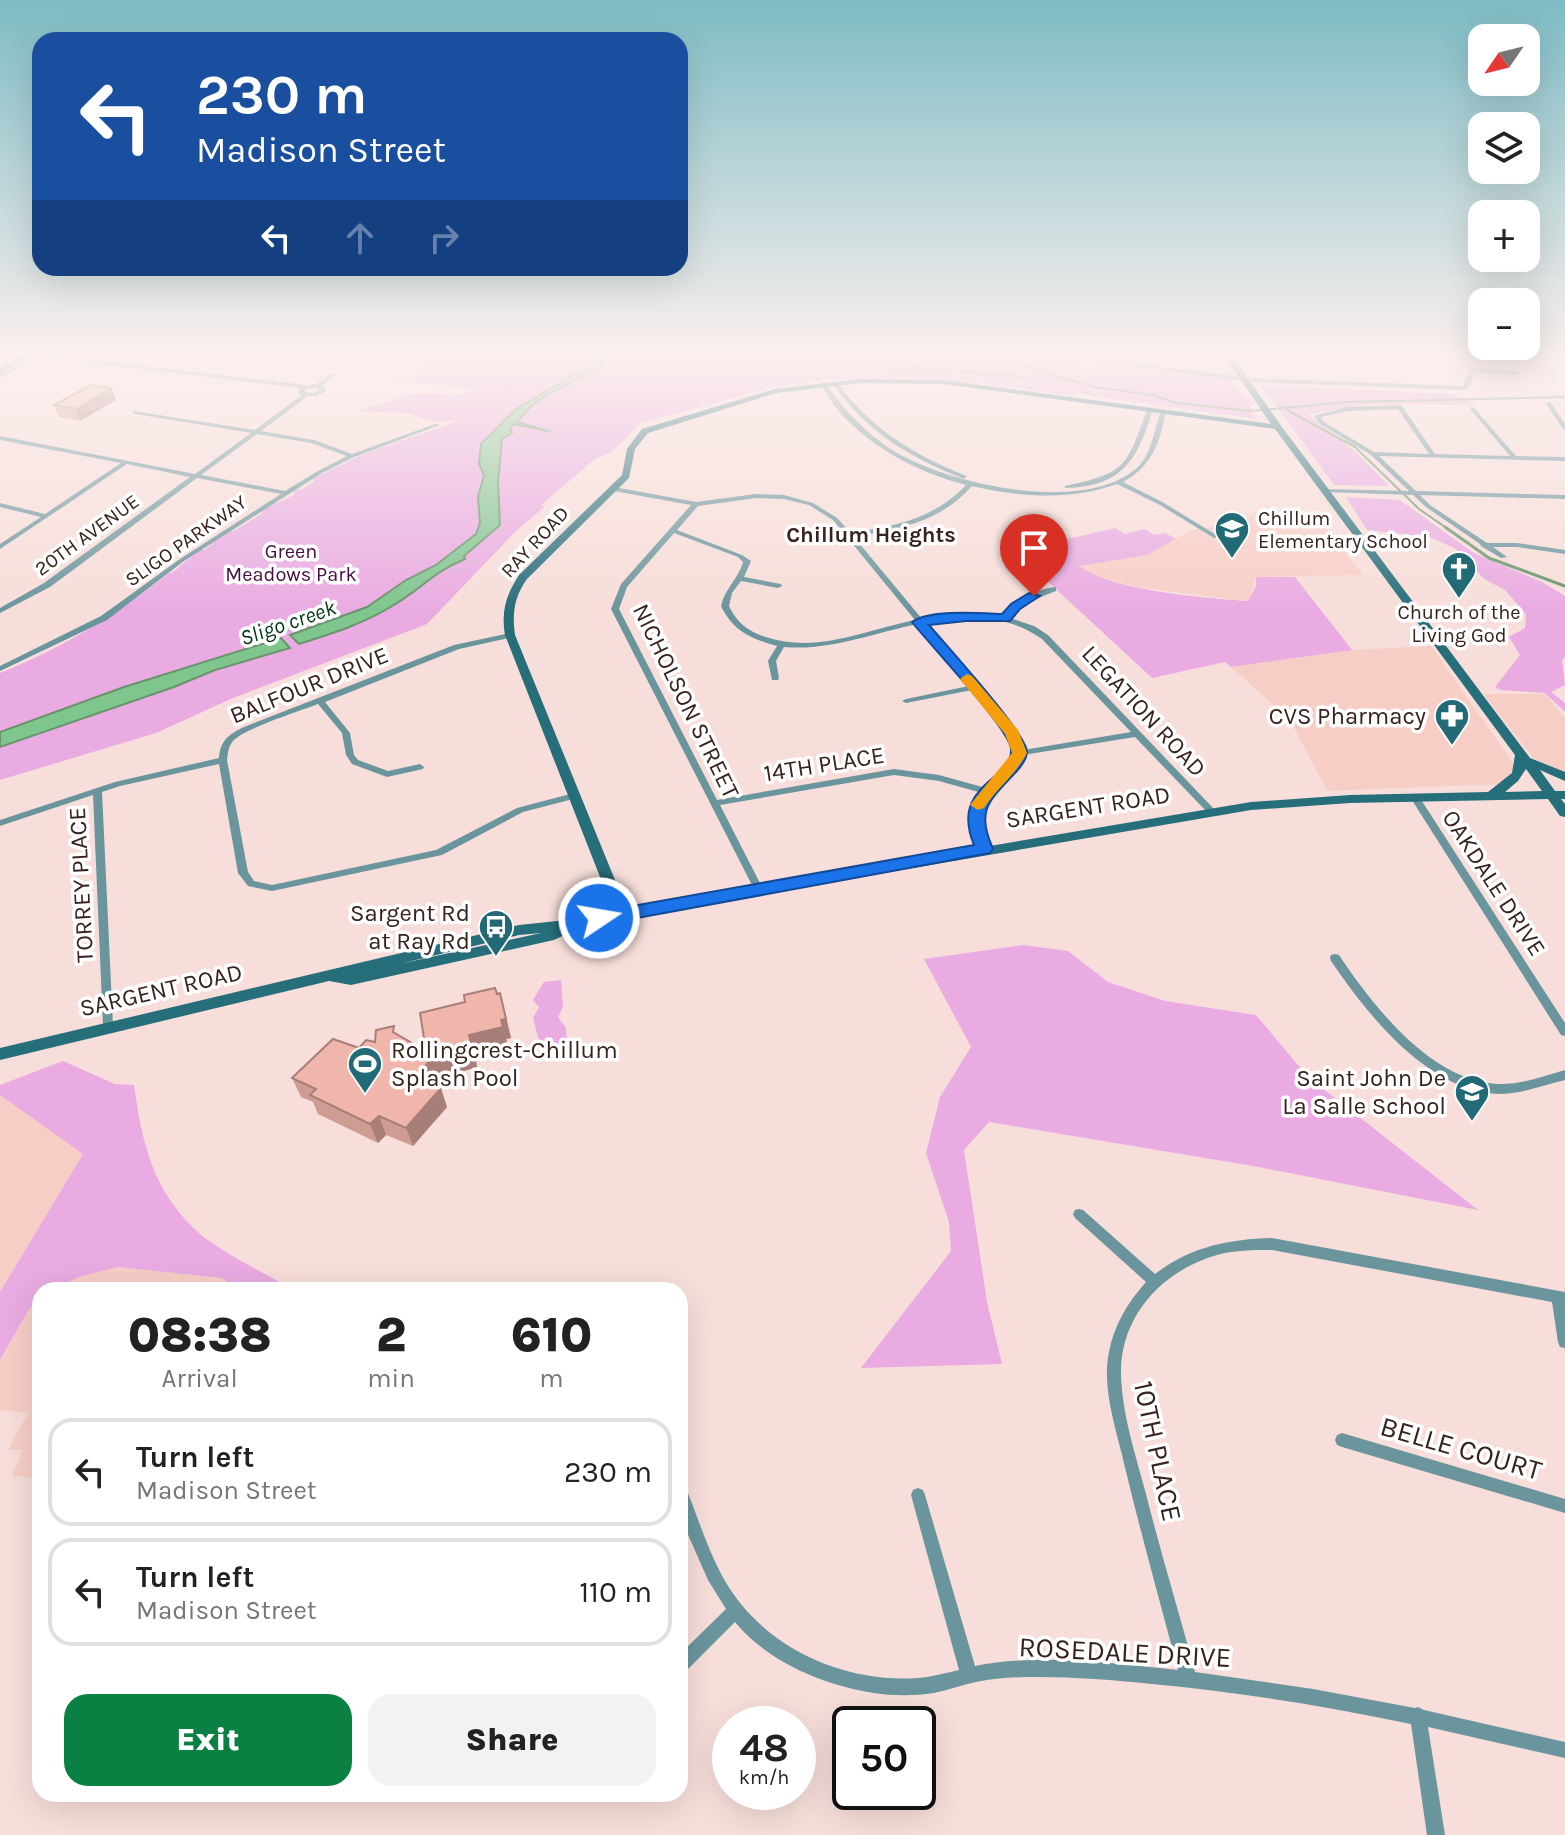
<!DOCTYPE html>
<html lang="en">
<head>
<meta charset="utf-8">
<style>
  :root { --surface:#fff; --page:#f2f2f2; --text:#222; --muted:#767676; --line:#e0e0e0; --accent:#0b8043 }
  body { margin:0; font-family:Karla,sans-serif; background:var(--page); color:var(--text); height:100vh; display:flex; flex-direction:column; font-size:30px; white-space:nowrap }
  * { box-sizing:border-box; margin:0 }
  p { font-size:26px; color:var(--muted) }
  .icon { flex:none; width:44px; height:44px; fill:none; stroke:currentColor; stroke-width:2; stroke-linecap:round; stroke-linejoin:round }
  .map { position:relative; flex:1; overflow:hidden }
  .panel { position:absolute; left:32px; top:1282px; width:656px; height:520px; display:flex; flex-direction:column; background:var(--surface); border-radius:24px; box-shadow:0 8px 32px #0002 }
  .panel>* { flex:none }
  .hud { position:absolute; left:32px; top:32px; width:656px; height:244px; border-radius:24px; box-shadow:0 8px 32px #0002; background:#1a4fa0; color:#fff; overflow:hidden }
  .needle { width:52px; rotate:235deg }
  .buttons { position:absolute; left:1468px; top:24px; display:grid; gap:16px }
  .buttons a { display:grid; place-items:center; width:72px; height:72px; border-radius:16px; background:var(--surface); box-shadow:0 8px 32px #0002; font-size:40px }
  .speed { position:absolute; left:712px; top:1706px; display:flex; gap:16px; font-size:40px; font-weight:700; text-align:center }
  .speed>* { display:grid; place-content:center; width:104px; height:104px; border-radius:50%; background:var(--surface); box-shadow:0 8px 32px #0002; line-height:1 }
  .speed small { font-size:20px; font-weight:400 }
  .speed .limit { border:4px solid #111; border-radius:12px; background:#fff; color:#111 }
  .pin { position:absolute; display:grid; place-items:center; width:68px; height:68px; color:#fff; margin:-82px -34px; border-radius:50% 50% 50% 0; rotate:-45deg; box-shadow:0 0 8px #0007 }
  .pin .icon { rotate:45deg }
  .me { position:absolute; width:88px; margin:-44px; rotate:78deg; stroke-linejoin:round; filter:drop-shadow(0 0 6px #0008) }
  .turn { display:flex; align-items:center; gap:28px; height:168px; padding:0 32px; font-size:36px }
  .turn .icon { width:104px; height:104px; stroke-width:2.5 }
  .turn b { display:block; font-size:56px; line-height:68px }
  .lanes { display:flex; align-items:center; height:76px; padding:0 32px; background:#0003; justify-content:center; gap:40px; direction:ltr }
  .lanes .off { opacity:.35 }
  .eta { display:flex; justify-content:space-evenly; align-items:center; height:136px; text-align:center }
  .eta b { font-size:48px; font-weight:800; line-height:56px }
  .button { display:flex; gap:16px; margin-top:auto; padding:16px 32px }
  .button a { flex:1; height:92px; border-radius:24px; background:var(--accent); color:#fff; font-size:32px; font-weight:800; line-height:92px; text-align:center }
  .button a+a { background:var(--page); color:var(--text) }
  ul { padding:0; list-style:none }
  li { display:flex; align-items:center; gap:24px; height:108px; margin:0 16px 12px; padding:0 16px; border:4px solid var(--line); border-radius:24px }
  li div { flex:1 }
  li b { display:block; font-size:30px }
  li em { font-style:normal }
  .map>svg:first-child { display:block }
  .built { fill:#f7cec6 }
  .green { fill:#e9abe2 }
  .water { fill:#7ec58e; stroke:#69946c; stroke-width:2 }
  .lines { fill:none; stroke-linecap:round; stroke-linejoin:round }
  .stream-far1 { stroke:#69946c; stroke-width:2 }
  .stream { stroke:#69946c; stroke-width:3 }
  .street { fill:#6b959d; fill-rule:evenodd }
  .secondary { fill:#266e7a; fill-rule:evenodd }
  .wall { fill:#ce9c93 }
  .shaded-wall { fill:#a87f78 }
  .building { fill:#f0b5ab; stroke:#a87f78; stroke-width:2 }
  .route { fill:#1a73e8; stroke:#114b97; stroke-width:2 }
  .slow { fill:#f59e0b }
  .labels { text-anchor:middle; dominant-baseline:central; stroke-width:7; stroke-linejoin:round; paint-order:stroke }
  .far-poi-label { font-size:20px; fill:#38221e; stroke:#fff; text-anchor:start }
  .far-street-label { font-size:20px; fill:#38221e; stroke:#fff }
  .far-park-label { font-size:20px; fill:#450c41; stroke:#fff }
  .far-neighbourhood-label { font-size:22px; font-weight:bold; fill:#38221e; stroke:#fff }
  .far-water-label { font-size:22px; font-style:italic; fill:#003816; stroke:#fff }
  .street-label { font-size:24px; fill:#38221e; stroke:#fff }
  .poi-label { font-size:24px; fill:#38221e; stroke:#fff; text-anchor:end }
  .near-street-label { font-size:28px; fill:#38221e; stroke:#fff }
</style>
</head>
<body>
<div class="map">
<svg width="1565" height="1835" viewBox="0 0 1565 1835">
  <rect width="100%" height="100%" fill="#f7deda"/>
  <g class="built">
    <polygon points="150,354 537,354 505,391"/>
    <polygon points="1263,510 1305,513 1321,521 1363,575 1256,577 1249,601 1143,588 1090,575 1078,566 1147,555 1191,530 1228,524"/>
    <polygon points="1431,646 1513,763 1516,770 1500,784 1327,791 1290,720 1231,667 1352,650"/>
    <polygon points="1484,694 1545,694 1565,718 1565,775 1533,758"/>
    <polygon points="0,1095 83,1154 0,1292"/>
    <polygon points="118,1267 222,1278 239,1290 51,1290 79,1277"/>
    <polygon points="40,1300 40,1478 12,1476 23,1450 8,1450 28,1413 0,1410 0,1361 29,1309"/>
  </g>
  <g class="green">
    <path d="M429,354H1027L1228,378L1243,396L1255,404H1249L1256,419L1074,393L1071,396L971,382L911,378L820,380L768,388L639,424L613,451L595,459L541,505L544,507L514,533L427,624L233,698L156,733L0,780V673C62,648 117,615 169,573H172L200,549L204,550L230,530L234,531L263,513L260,512C272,504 283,501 295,494L293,491L296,489L301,490L315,481L312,479L361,455L458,421H429L408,413L358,411L413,394L459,395L478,389L414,382Z"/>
    <polygon points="1261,385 1453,394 1476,405 1375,404 1308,414 1359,455 1389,486 1334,485"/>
    <polygon points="1346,497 1400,500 1474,553 1542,582 1565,596 1565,658 1562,659 1565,685 1551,692 1565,703 1565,712 1545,693 1501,690 1495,687 1520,655 1509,637 1525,628 1526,614 1505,590 1484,579 1456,549 1430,537 1367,530"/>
    <path d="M1115,528L1125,534L1145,529L1154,535L1165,533L1176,539L1147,555L1079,566C1112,591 1205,598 1248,601L1256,586V577H1295L1352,650L1231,667L1225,662L1152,678L1015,551Z"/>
    <polygon points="1023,945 1068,951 1108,982 1165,1001 1256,1015 1308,1077 1478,1210 1253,1166 989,1122 964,1150 987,1302 1002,1364 861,1368 951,1251 949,1222 926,1153 940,1097 971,1047 924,959"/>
    <polygon points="561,980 563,1007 558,1017 566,1028 567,1041 541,1049 533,1018 539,1007 533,1000 544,982"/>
    <path d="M63,1061L115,1084L134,1085C142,1143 153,1192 199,1233C219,1251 268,1275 294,1290H239L222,1278L118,1267L79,1277L51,1290H40V1300L29,1309L0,1360V1292L83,1154L0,1095V1085Z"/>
  </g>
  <g class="water">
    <path d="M599,354H610C586,385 538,388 518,422L551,432L515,424L510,428L512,433L502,439L498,483L500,525L464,556L465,559C434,572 423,587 397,603C366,623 334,633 299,644L290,635L367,607L406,580L436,565L476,534L480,523L478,497L484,475L479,464L481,444L516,409L584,369Z"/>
    <polygon points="281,638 290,648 215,670 174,687 0,747 0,732 124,687"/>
  </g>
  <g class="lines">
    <g class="stream-far1">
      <polyline points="1002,354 1044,373 1095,387 1152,395 1177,403 1250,411 1347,402 1565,397"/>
      <polyline points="890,369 918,368 1024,377"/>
      <polyline points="1287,410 1355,447 1419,509 1448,529"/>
    </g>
    <polyline class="stream" points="1445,527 1489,558 1565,586"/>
    <g class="street">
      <path d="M25,354H43L306,385L317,384L331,374H335V376L322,386L326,389V391L316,396H308L261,431L314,440L352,454L435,424L440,425L354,457L322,473L184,561L107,620L0,671V666L101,616L180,559L281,494L197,478L50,587L0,613V608L44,583L190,477L127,464L0,549V544L41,517L0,507V503L45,514L121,463L0,440V436L195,474L251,433L135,414L133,413V411L255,430L302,395L298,393L300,388L39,357L0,378V374L33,356ZM317,388L320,390L313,393L304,392L307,389ZM257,434L311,443L347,456L318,471L285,491L201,475Z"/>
      <polygon points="1046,354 1063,354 1249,378 1463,386 1470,370 1473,368 1517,371 1520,373 1517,375 1475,372 1468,388 1465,390 1249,382"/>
      <path d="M833,382H837C871,429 913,454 966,476V478H962C908,457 866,431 832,383Z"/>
      <path d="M821,383H825C846,412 867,435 899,454C955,485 1085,515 1138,467C1152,453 1154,429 1161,411L1166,410C1161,440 1152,467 1123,482L1164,503L1218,536V538H1214L1160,505L1117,484C1070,501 1020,497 972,486C942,521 897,530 854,537L922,619L970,614L1003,616C1018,602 1034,589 1056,587V591L1028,602L1010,618L1034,626L1048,635L1214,809L1216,811L1214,813H1208L1135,737L1023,755C1001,798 967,789 989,849L984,852C974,844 969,823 973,810C974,804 979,798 982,793L939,781L894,775L720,805L763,889L761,891H755L611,609L621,584L691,505L614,491L611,489L614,487L696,502L756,494L784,495L813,503L837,518L851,533C895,526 934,519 966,485C920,473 875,450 842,415C834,406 827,394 820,384ZM756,498L784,499L809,505L833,520L915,620C865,630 817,654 766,637C749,632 737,623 729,606L732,593L741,581L778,588L782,586L781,584L744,577L751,561L742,555L677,530L698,506ZM674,533L738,557L743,562C739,578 725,588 721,606C734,632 750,638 777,646L768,661L772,680H778L779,678L776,661L784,647C831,651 873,633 918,624L969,686L906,699L902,701L906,703L972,690C985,705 1022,739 1012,759C1007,771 994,778 986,788L939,775L894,769L717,800L619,609L627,587ZM954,619C989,617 1013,619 1042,639L1131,732L1023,750L1020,740L1014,729L925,623Z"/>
      <polygon points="1549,402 1551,403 1565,424 1565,430 1563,429 1546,404"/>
      <path d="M1400,405L1402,406L1435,454L1510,456L1471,410V408L1473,407L1516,456L1565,457V461L1379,456L1416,491L1565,495V499L1420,495L1430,505L1487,543H1517L1565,550V554L1517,547H1493L1507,557L1501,558L1481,546L1480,544L1426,507L1413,495L1324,492L1323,491L1326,489L1409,491L1371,455L1320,424L1314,416L1348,407ZM1398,409L1429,454L1374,452L1324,422L1321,417L1348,411Z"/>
      <path d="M1148,408L1153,409C1138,459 1123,487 1065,488V486C1129,473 1126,465 1148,408Z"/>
      <path d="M510,633H513V637L459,649L325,702L350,733L354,755L358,760L388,771L420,764L424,767L423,769L387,777L352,764L346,755L342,733L318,704C300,711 243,729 233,741C228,747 228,753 227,760L248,872L254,881L272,885L436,850L517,808L574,793L578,796L577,798L523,812L442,855L272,891L248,886L238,873L219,764L120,786L102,792L113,1026L112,1029H104L103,1026L93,795L0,826V820L115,782L219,758C220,741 229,734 244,727L454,645Z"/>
      <polygon points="1415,794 1418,795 1565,1023 1565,1036 1561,1035 1410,797"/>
      <path d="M1335,954L1339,955C1373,1006 1431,1081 1498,1084C1520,1085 1544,1076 1565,1070V1080C1544,1085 1521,1094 1499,1094C1427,1091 1368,1015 1331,961L1330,958L1331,955Z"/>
      <path d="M1079,1209L1083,1210L1155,1274C1190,1247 1229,1239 1272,1238L1565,1292V1348L1560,1347L1558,1342L1552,1302L1272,1250C1254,1250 1235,1250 1217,1255C1163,1270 1120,1316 1121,1374C1122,1415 1136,1456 1146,1494C1161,1554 1179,1612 1195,1672L1313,1689L1415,1708L1418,1707L1424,1710L1565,1742V1758L1428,1727L1445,1835H1427L1411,1724C1325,1706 1239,1692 1152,1684C1114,1680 1075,1677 1036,1677C1016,1677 996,1678 976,1682C962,1685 948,1690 934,1693C914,1696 893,1696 874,1693C823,1685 768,1662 735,1622L686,1671L680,1673V1654L726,1609L708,1580L682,1521L680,1513V1484L685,1486C700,1522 710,1559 732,1592C772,1651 847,1683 918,1678C932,1677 945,1673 959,1670L911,1495L913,1490L918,1488L923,1490L925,1495L975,1666C1041,1653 1112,1663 1178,1670C1159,1598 1139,1527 1122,1455C1114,1422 1102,1386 1109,1352C1114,1325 1128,1302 1146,1282L1075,1218L1073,1214L1075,1210Z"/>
      <polygon points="1342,1433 1565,1499 1565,1513 1342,1447 1337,1445 1335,1440 1337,1435"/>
    </g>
    <g class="secondary">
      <polygon points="24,354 34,354 0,373 0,368"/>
      <path d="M1223,354H1231L1282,427L1530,758L1565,772V781L1540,770L1555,791H1565V799H1561L1565,804V817L1560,816L1548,799L1350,803L1251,810L621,918L579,928L554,940L351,985L329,981L0,1060V1048L519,925L576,919L613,910L505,635C501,611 506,595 519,575L622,475L627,449L642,429L775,389L861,379L944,380L1271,424ZM861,383L944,384L1275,429L1515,755L1512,773L1488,792L1350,795L1251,802L626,907L515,635C512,614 514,597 527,579L629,478L635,449L648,433L776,393ZM1526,769L1542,791L1505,792L1518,781ZM541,933L399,964L519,935Z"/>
    </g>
  </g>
  <g class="wall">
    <polygon points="111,388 116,400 80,421 59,417 54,405"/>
    <polygon points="497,994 505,1012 511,1038 506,1039 508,1046 475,1054 477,1067 435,1080 433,1083 447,1107 413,1146 386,1135 378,1143 318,1114 313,1102 301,1097 292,1078 375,1042 397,1035 426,1051"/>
  </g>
  <g class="shaded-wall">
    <polygon points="111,388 116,400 80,421 76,409"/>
    <polygon points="500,993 511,1038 506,1039 501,1020"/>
    <polygon points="503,1027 508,1046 475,1054 477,1067 435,1080 424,1093 418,1075 429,1061 469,1035"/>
    <polygon points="441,1088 447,1107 413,1146 406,1128"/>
    <polygon points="379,1116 386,1135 378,1143 370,1124"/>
  </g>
  <g class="building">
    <polygon points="91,385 111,388 76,409 54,405"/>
    <polygon points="495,988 497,994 500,993 506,1019 501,1020 503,1027 469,1035 472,1048 429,1061 418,1075 441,1088 406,1128 379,1116 370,1124 310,1095 316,1089 292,1078 333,1039 359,1048 366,1040 375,1042 376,1030 394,1026 393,1032 426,1051 420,1013 465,1002 464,995"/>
  </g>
  <linearGradient id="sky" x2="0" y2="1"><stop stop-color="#7dbbc4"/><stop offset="0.58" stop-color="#fbf0ee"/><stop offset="1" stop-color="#fbf0ee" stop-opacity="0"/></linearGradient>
  <rect width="1565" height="611" fill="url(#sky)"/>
  <path class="route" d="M1029,593L1040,596L1020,609L1010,621H966L929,625C943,642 1030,737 1027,753C1026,760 1019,769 1014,774C988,802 976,811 993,849L990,853L599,925L593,923L590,918L599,912L974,845C949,784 1013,781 1011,749C1010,729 929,644 912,622C929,609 979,613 1002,614L1011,604Z"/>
  <path class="slow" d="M967,674L972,676L1018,730L1027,753C1016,774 997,788 984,808L978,810L970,805L1012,753L1005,734L960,679Z"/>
  <defs>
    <symbol id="school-pin" viewBox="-11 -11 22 30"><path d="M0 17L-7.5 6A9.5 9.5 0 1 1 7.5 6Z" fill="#226b76" stroke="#fff"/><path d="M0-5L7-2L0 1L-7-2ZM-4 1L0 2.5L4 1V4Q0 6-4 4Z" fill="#fff"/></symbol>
    <symbol id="church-pin" viewBox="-11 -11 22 30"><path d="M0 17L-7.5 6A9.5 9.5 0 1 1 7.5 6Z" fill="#226b76" stroke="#fff"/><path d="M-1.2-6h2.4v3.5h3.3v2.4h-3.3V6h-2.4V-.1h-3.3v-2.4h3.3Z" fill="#fff"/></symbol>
    <symbol id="pharmacy-pin" viewBox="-11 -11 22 30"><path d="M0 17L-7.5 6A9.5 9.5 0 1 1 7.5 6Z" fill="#226b76" stroke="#fff"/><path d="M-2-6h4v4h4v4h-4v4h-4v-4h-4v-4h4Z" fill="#fff"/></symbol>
    <symbol id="bus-pin" viewBox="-11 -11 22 30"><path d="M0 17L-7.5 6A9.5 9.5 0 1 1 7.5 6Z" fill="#226b76" stroke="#fff"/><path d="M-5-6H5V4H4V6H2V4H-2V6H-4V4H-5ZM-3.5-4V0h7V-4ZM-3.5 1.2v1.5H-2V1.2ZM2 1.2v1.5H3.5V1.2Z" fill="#fff"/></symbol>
    <symbol id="stadium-pin" viewBox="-11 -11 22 30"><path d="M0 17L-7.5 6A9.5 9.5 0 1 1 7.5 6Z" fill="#226b76" stroke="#fff"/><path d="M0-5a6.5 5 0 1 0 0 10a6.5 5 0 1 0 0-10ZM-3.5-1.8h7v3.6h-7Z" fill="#fff"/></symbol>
  </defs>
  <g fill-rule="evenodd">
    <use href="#school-pin" x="1212" y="509" width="40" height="54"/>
    <use href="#church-pin" x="1439" y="549" width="40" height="54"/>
    <use href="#pharmacy-pin" x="1432" y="696" width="40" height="54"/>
    <use href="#bus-pin" x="476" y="907" width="40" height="54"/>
    <use href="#stadium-pin" x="345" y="1044" width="40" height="54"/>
    <use href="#school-pin" x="1452" y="1072" width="40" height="54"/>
  </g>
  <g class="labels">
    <g class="far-poi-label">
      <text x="1258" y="518">Chillum<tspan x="1258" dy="23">Elementary School</tspan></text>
      <text x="1459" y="612" text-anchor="middle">Church of the<tspan x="1459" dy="23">Living God</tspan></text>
    </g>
    <g class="far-street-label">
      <text transform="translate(87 535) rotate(-36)">20TH AVENUE</text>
      <text transform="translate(186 541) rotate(-35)">SLIGO PARKWAY</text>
      <text transform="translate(535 542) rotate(-47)">RAY ROAD</text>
    </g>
    <g class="far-park-label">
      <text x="291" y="551">Green<tspan x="291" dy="23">Meadows Park</tspan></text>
    </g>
    <g class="far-neighbourhood-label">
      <text x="871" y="535">Chillum Heights</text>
    </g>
    <g class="far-water-label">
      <text transform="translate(288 623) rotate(-19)">Sligo creek</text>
    </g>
    <g class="street-label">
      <text transform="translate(309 685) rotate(-22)">BALFOUR DRIVE</text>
      <text transform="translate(686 701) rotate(64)">NICHOLSON STREET</text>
      <text transform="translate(1144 711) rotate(47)">LEGATION ROAD</text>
      <text transform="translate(824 764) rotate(-9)">14TH PLACE</text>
      <text transform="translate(1088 807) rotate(-9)">SARGENT ROAD</text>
      <text transform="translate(1494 883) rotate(57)">OAKDALE DRIVE</text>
      <text transform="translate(81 885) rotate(-93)">TORREY PLACE</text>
      <text transform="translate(161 990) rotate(-13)">SARGENT ROAD</text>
    </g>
    <g class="poi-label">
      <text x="1426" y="716">CVS Pharmacy</text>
      <text x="470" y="913">Sargent Rd<tspan x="470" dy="28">at Ray Rd</tspan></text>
      <text x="391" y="1050" text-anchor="start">Rollingcrest-Chillum<tspan x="391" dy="28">Splash Pool</tspan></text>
      <text x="1446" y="1078">Saint John De<tspan x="1446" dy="28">La Salle School</tspan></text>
    </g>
    <g class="near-street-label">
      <text transform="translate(1461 1448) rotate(16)">BELLE COURT</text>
      <text transform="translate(1158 1451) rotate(78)">10TH PLACE</text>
      <text transform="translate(1125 1652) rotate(3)">ROSEDALE DRIVE</text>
    </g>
  </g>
</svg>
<div class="buttons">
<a><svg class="needle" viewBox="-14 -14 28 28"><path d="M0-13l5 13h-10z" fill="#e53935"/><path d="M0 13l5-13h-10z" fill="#767676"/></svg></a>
<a><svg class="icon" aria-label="layers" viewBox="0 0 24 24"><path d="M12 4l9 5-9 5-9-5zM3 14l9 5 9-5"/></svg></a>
<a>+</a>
<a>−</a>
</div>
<div class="speed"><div>48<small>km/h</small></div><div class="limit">50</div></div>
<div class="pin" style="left:1034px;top:596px;background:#d93025"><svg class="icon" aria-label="arrive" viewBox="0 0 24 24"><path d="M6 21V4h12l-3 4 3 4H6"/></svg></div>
<svg class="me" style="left:599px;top:918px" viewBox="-20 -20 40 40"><circle r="17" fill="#1a73e8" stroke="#fff" stroke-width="3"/><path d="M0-11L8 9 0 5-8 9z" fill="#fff"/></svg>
<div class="hud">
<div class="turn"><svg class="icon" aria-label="left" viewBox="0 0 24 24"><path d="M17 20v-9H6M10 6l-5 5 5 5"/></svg><div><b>230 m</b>Madison Street</div></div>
<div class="lanes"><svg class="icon" aria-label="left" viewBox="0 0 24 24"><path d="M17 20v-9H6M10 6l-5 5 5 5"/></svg><svg class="icon off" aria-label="ahead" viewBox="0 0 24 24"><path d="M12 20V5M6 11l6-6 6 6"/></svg><svg class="icon off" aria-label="right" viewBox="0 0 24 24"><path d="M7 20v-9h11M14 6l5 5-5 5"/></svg></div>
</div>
<section class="panel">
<div class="eta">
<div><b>08:38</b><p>Arrival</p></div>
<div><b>2</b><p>min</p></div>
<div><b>610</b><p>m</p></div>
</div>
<ul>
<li><svg class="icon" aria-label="left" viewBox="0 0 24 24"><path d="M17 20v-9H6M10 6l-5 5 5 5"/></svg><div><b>Turn left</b><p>Madison Street</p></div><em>230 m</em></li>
<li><svg class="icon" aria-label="left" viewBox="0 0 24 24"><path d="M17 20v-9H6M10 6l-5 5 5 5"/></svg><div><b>Turn left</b><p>Madison Street</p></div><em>110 m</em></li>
</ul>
<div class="button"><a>Exit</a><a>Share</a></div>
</section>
</div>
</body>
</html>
